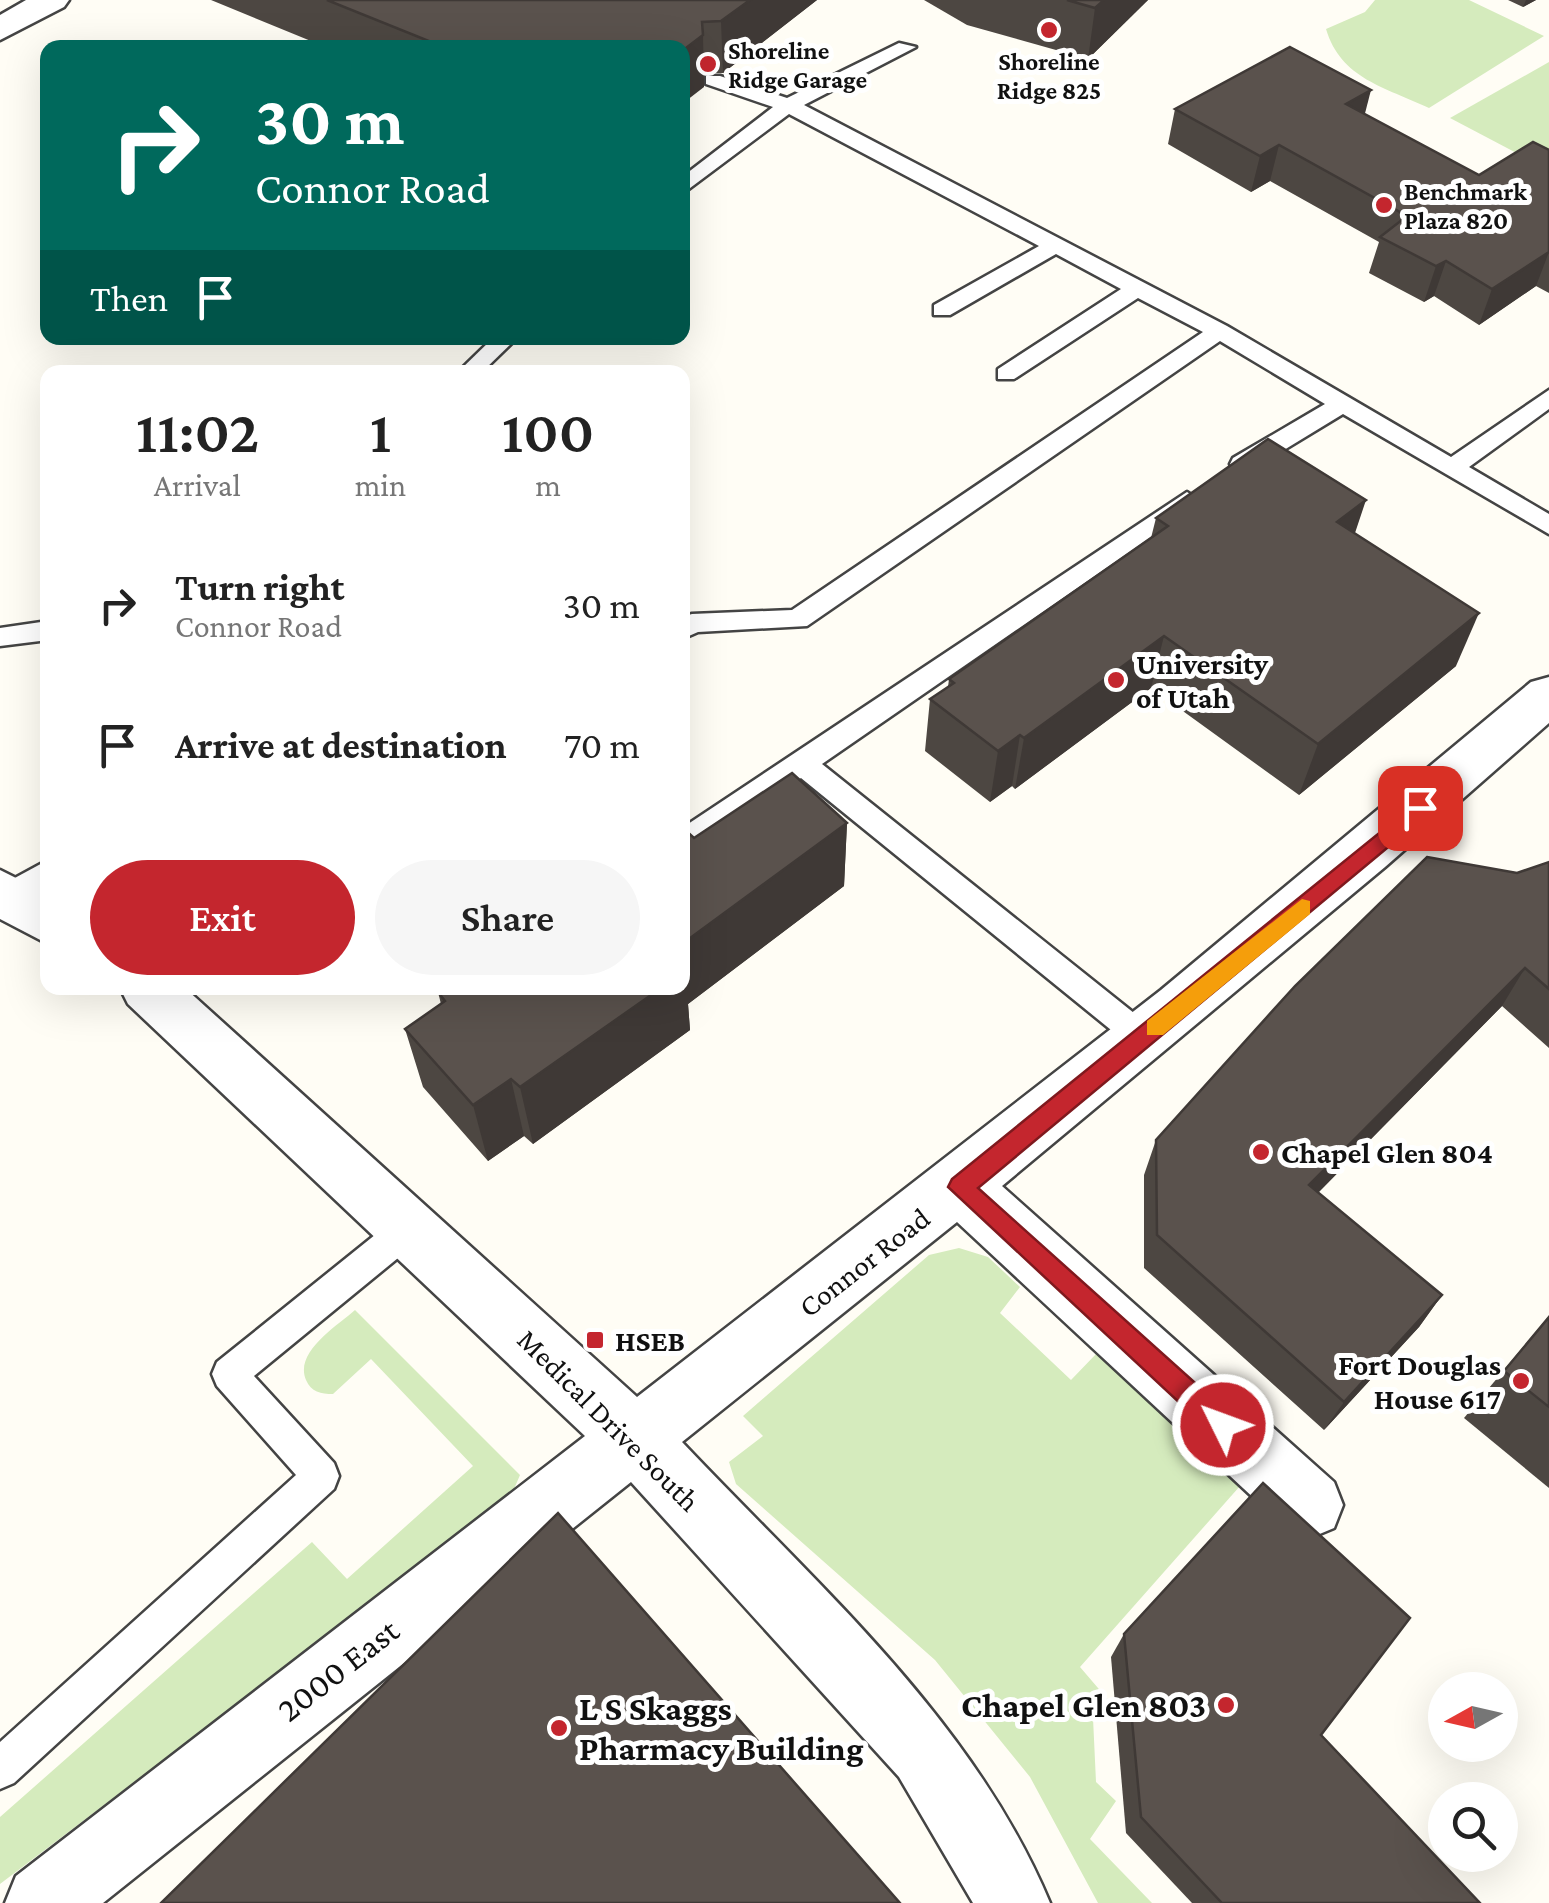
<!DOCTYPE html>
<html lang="en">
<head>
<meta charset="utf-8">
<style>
  :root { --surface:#fff; --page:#f6f6f6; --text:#222; --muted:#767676; --accent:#c4262e }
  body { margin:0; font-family:"Crimson Pro",serif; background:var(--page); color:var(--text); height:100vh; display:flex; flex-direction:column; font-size:38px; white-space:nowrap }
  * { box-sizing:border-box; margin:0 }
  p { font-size:32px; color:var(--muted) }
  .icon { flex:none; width:55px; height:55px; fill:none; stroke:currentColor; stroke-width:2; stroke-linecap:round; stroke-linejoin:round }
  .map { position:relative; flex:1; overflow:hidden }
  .details { position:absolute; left:40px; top:365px; width:650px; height:630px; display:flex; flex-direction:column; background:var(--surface); border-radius:20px; box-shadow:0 10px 40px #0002 }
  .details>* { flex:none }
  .guide { position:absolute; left:40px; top:40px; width:650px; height:305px; border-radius:20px; box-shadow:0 10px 40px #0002; background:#00695c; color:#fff; overflow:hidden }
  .needle { width:65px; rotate:262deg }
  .buttons { position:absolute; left:1428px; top:1672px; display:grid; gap:20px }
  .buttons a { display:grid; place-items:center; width:90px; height:90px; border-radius:50%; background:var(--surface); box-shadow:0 10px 40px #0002; font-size:50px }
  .pin { position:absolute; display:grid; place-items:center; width:85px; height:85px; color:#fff; margin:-42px; border-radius:20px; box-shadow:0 5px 15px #0006 }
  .me { position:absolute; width:110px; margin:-55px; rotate:312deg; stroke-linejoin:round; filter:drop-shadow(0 0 8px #0008) }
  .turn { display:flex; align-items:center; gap:35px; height:210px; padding:0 50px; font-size:45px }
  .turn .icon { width:130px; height:130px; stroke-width:2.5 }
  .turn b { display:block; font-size:70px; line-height:85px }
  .then { display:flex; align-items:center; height:95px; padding:0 50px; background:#0003; gap:20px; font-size:38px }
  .eta { display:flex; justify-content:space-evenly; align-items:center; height:170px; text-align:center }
  .eta b { font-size:60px; font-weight:600; line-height:70px }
  .action { display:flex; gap:20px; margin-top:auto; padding:20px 50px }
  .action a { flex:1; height:115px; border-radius:60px; background:var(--accent); color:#fff; font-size:40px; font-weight:600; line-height:115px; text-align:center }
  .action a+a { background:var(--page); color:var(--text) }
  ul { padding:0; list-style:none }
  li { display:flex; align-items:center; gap:30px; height:140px; padding:0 50px }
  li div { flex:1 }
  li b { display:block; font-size:38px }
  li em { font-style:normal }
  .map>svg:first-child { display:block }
  .green { fill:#d5ebbd }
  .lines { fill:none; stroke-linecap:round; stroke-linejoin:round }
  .lane-casing { stroke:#444; stroke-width:5 }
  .street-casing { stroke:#444; stroke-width:5 }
  .lane { fill:#fff; fill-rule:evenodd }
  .street { fill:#fff; fill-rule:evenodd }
  .wall { fill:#4d4742 }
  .shaded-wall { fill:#3f3936 }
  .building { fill:#5a524d; stroke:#3f3936; stroke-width:2.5 }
  .route { fill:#c4262e; stroke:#7f191e; stroke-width:2.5 }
  .slow { fill:#f59e0b }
  .poi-dot { fill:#c4262e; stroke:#fff; stroke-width:4 }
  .labels { text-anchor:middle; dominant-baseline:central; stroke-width:10; stroke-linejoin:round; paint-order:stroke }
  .far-poi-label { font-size:25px; font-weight:bold; fill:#111; stroke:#fff; text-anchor:start }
  .poi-label { font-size:30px; font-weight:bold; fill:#111; stroke:#fff; text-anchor:start }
  .street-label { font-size:30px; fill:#111; stroke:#fff }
  .near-street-label { font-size:35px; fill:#111; stroke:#fff }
  .near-poi-label { font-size:35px; font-weight:bold; fill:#111; stroke:#fff; text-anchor:end }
</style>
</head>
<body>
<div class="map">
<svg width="1549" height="1903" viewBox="0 0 1549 1903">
  <rect width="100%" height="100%" fill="#fffdf5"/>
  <g class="green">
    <path d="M1375,0H1469L1544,36L1429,108C1385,87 1341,79 1326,29L1365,12Z"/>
    <polygon points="1549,62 1549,170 1450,118"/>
    <polygon points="959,1248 988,1257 1020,1287 1000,1313 1071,1380 1097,1353 1240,1486 1080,1667 1110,1702 1093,1718 1096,1782 1116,1801 1090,1839 1152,1903 1098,1903 1030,1777 935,1660 736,1484 729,1462 763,1436 743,1416 929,1255"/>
    <path d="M355,1310L520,1475L511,1496L0,1884V1817L312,1542L347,1579L473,1466L371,1359L333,1394C321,1394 311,1392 306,1380C294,1352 337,1326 355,1310Z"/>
  </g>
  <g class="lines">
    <defs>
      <g id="lane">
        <polygon points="899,43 916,47 804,105 1227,326 1451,457 1549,390 1549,409 1469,467 1549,514 1549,534 1343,414 1251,470 1233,470 1230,464 1233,458 1325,404 1220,341 807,626 698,632 682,639 682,617 692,614 792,610 1203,332 1138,298 1014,379 998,379 998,369 1121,289 1056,254 950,315 934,315 934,305 1039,246 789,114 682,194 682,177 773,107 706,84 706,76 720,76 787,98"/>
        <polygon points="493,338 517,338 482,372 458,372"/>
        <polygon points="1187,492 1199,500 1196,506 822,764 1154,1029 1159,1038 1154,1047 1143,1051 1132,1047 801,778 682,854 682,828"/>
        <polygon points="48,621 48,640 0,646 0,628"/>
        <polygon points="48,860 48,886 18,904 0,905 0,886"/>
        <polygon points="408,1214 420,1218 425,1229 420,1240 254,1376 334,1463 339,1476 334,1489 14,1783 0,1789 0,1742 296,1475 217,1386 212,1374 217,1362 396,1218"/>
      </g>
      <g id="street">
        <polygon points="26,0 69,0 64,7 0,40 0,15"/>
        <path d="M1549,677V723L1385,867L1002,1186L1334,1482L1343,1505L1334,1528L1310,1538L1286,1528L957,1222L682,1442C816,1584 973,1719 1050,1903H973L899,1777L631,1482L103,1903H5L16,1876L585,1436L128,1004L120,988H185L637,1397L1161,990L1531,682Z"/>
        <polygon points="0,870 48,894 48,944 0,919"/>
      </g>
    </defs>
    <use href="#lane" class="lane-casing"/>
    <use href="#street" class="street-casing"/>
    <use href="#lane" class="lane"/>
    <use href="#street" class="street"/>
  </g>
  <g class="wall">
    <polygon points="211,0 817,0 723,73 704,73 704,87 682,48 328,48"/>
    <polygon points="924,0 1148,0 1088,59 967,25"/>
    <polygon points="1508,0 1536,0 1523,7"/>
    <polygon points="1175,109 1365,114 1479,175 1549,150 1549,293 1536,286 1479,325 1434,296 1424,302 1369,273 1379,242 1270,181 1251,192 1168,144"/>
    <polygon points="1156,518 1355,534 1456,666 1299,795 1151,688 1015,789 1012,786 990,802 925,751 930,699 948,687 949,679 1151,538"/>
    <polygon points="847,823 844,886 688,1004 690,1030 533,1144 524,1136 488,1161 423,1087 405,1029 441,1004 438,992"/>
    <polygon points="1549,862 1549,1048 1502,1006 1318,1193 1442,1295 1419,1327 1324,1430 1144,1268 1144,1175 1156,1140 1517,873"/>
    <polygon points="1549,1316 1549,1488 1464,1418"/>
    <polygon points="1124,1634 1321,1735 1480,1903 1192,1903 1126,1833 1111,1657"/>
  </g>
  <g class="shaded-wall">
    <polygon points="750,0 817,0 723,73 721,21"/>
    <polygon points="1104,0 1148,0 1088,59 1095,8"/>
    <polygon points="1526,0 1536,0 1523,7"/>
    <polygon points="703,35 704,87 682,104 682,51"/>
    <polygon points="1371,90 1362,125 1346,104"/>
    <polygon points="1279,145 1270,181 1251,192 1260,156"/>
    <polygon points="1549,252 1536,286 1479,325 1492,289"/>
    <polygon points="1446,261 1434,296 1424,302 1436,266"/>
    <polygon points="1366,500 1348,554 1337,522"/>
    <polygon points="1479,613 1456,666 1299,795 1318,744"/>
    <polygon points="1164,636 1151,688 1015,789 1024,738"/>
    <polygon points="1020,735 1012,786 990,802 998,751"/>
    <polygon points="847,823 844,886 688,1004 690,1030 533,1144 520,1087 661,988 682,988 682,944"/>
    <polygon points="1525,968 1502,1006 1292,1219 1309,1185"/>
    <polygon points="511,1079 524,1136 488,1161 473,1105"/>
    <polygon points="1442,1295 1419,1327 1324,1430 1344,1402"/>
  </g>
  <g class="building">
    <polygon points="327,0 750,0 721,21 702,22 703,35 682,51 682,48 446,48"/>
    <polygon points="1067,0 1104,0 1095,8"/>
    <polygon points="1290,47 1371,90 1346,104 1479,175 1533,142 1549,150 1549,252 1492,289 1446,261 1436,266 1380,237 1407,216 1279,145 1260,156 1175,109"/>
    <polygon points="1268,439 1366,500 1337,522 1479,613 1318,744 1164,636 1024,738 1020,735 998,751 930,699 954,683 949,679 1168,526 1156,518"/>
    <polygon points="792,773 847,823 682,944 682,827 694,838"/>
    <polygon points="1427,857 1517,873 1549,862 1549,989 1525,968 1309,1185 1442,1295 1344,1402 1157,1235 1156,1140 1295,986"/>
    <polygon points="445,988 661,988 520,1087 511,1079 473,1105 405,1029 445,1001 438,992"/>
    <polygon points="1549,1317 1549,1407 1504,1371"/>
    <polygon points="1263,1483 1410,1618 1321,1735 1480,1903 1222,1903 1141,1817 1124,1634"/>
    <polygon points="558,1513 900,1903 161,1903"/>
  </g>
  <polygon class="route" points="1420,800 1431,808 1428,814 978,1188 1232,1416 1236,1425 1232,1434 1223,1438 1213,1434 948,1187 952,1179"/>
  <polygon class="slow" points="1302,899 1310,901 1310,914 1163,1035 1147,1035 1147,1021"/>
  <g class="poi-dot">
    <circle cx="1049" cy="30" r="10"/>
    <circle cx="708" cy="64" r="10"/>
    <circle cx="1384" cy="205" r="10"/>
    <circle cx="1116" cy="680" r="10"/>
    <circle cx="1261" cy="1152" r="10"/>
    <rect x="585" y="1330" width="20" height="20" rx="5"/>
    <circle cx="1521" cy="1381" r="10"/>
    <circle cx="1226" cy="1705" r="10"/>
    <circle cx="559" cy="1728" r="10"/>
  </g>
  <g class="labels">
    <g class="far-poi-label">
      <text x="728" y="50">Shoreline<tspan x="728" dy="29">Ridge Garage</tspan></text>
      <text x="1049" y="61" text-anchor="middle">Shoreline<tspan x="1049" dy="29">Ridge 825</tspan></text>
      <text x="1404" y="191">Benchmark<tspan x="1404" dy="29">Plaza 820</tspan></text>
    </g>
    <g class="poi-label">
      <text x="1136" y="663">University<tspan x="1136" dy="34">of Utah</tspan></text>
      <text x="1281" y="1152">Chapel Glen 804</text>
      <text x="615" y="1340">HSEB</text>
      <text x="1501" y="1364" text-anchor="end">Fort Douglas<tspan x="1501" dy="34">House 617</tspan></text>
    </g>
    <g class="street-label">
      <text transform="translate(864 1262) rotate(-38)">Connor Road</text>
      <text transform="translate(609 1420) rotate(45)">Medical Drive South</text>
    </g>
    <g class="near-street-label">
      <text transform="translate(338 1670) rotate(-38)">2000 East</text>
    </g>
    <g class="near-poi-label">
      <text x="1206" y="1705">Chapel Glen 803</text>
      <text x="579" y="1708" text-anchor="start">L S Skaggs<tspan x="579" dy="40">Pharmacy Building</tspan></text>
    </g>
  </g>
</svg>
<div class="buttons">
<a><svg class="needle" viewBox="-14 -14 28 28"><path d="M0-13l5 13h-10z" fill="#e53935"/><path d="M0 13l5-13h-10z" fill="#767676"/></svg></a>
<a><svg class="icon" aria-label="search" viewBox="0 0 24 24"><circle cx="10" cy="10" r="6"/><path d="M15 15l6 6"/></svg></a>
</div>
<div class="pin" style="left:1420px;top:808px;background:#d93025"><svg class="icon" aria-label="arrive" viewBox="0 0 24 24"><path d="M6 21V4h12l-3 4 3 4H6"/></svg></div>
<svg class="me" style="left:1223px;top:1425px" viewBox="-20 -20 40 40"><circle r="17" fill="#c4262e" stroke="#fff" stroke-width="3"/><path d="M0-11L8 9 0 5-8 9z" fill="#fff"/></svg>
<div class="guide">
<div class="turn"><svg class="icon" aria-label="right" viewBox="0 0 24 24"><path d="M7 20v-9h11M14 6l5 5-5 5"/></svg><div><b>30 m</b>Connor Road</div></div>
<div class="then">Then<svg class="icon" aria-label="arrive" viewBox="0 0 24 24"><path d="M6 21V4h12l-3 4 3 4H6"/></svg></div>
</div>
<section class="details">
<div class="eta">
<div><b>11:02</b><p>Arrival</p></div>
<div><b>1</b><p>min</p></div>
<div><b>100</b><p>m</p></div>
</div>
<ul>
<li><svg class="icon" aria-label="right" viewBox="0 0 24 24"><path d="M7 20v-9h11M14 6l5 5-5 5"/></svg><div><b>Turn right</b><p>Connor Road</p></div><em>30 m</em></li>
<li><svg class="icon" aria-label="arrive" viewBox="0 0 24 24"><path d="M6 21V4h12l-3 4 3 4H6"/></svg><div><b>Arrive at destination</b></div><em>70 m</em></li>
</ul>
<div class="action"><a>Exit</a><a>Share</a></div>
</section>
</div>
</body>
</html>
